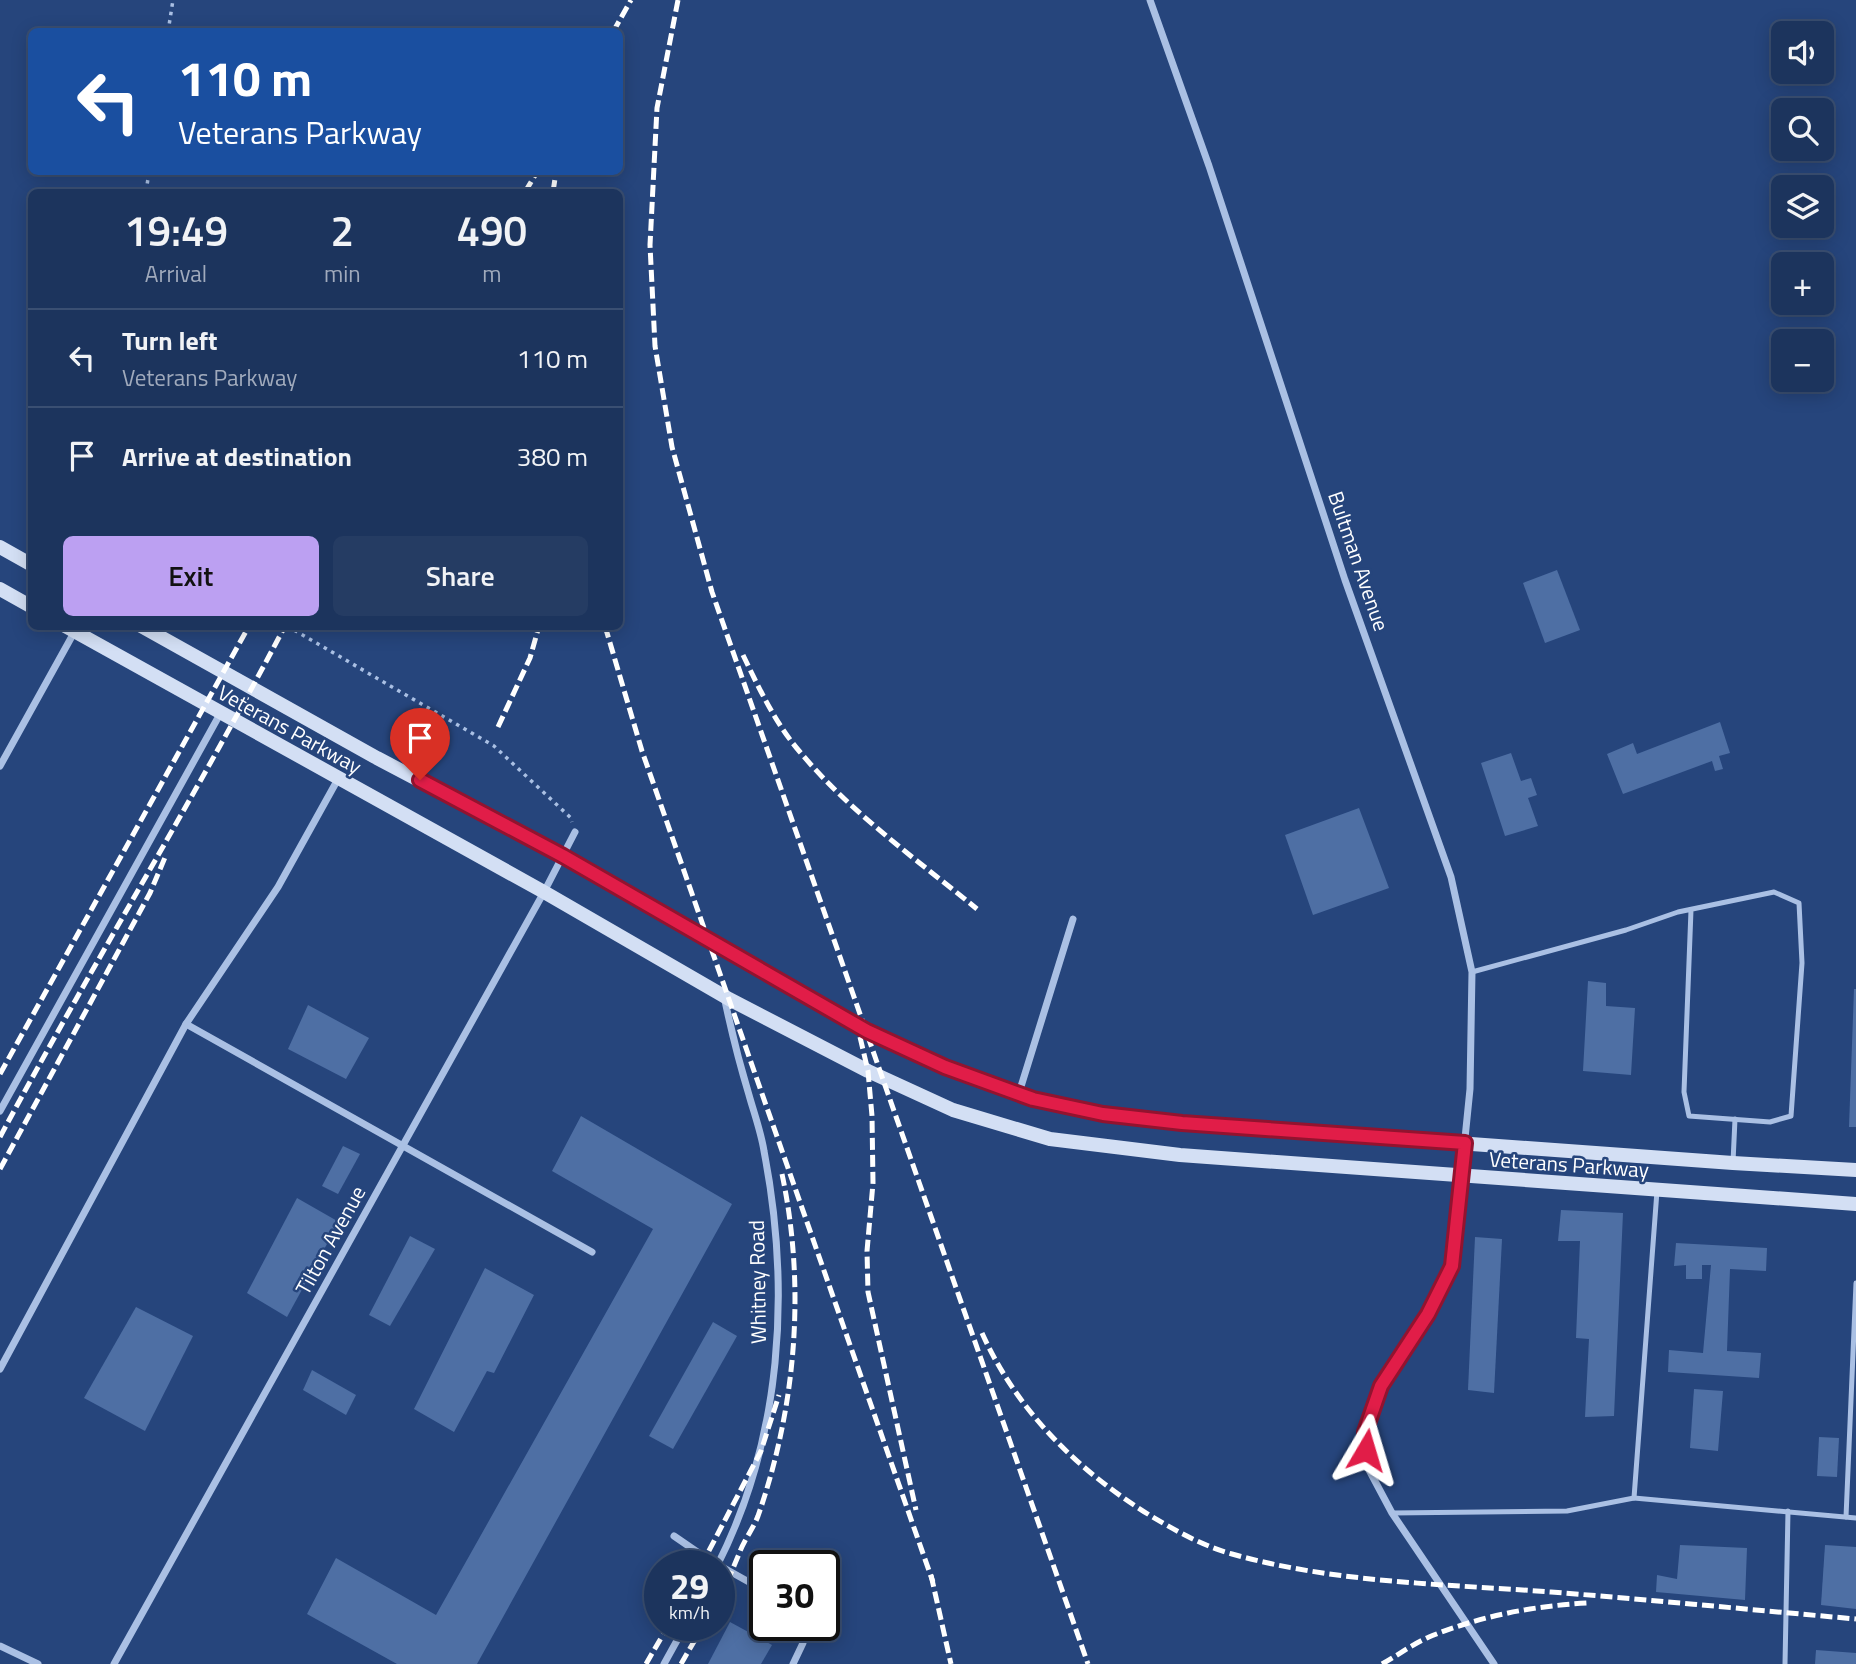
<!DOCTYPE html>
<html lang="en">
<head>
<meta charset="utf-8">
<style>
  :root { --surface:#1c345d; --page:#253c63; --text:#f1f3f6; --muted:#a0aabc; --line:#3a4f72; --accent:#bca0f2 }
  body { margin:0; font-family:"Titillium Web",sans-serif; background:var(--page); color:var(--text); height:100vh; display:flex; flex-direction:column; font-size:26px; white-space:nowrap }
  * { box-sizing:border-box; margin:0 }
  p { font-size:23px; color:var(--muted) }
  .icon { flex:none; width:38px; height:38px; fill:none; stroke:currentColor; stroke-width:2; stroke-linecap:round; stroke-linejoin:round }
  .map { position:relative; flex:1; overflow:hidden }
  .side { position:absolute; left:28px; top:189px; width:595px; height:441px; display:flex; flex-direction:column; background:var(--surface); border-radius:10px; box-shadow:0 4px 18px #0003,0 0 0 2px var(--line) }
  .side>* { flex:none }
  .banner { position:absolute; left:28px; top:28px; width:595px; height:147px; border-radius:10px; box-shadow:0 4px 18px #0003,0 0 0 2px var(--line); background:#1a4fa0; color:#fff; overflow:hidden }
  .fabs { position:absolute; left:1771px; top:21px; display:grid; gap:14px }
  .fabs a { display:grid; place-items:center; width:63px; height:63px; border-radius:10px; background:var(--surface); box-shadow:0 4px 18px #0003,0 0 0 2px var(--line); font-size:35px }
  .speed { position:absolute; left:644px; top:1550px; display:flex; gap:14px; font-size:35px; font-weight:700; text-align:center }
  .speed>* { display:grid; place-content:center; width:91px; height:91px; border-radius:50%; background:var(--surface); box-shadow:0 4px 18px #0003,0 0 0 2px var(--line); line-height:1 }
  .speed small { font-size:18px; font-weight:400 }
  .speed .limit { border:4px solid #111; border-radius:10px; background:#fff; color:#111 }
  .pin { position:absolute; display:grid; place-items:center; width:60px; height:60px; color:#fff; margin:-72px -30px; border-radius:50% 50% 50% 0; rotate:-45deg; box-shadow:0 0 7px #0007 }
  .pin .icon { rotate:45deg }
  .me { position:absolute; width:77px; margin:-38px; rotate:7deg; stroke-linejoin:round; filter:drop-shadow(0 0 5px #0008) }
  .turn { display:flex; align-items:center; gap:24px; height:147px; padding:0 35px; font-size:32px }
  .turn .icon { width:91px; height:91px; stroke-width:2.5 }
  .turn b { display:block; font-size:49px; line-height:60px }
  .eta { display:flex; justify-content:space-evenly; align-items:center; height:119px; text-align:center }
  .eta b { font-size:42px; font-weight:600; line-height:49px }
  .primary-button { display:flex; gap:14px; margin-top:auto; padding:14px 35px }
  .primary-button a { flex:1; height:80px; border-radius:10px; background:var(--accent); color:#111; font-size:28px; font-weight:600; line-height:80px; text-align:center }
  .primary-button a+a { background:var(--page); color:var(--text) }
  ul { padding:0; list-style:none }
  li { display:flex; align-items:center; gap:21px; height:98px; padding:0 35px; border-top:2px solid var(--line) }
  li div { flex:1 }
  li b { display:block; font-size:26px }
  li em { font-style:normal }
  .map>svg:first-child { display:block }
  .building { fill:#4e6fa4 }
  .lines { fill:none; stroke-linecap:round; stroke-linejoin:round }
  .path { stroke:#aac0e4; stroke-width:3.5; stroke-dasharray:3.5 5; stroke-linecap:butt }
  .lane { stroke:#aac0e4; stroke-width:5 }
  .street { stroke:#aac0e4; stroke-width:7 }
  .secondary { stroke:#d3dff4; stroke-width:14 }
  .rail { stroke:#fff; stroke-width:5; stroke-dasharray:12 5; stroke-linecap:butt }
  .route-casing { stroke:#92132f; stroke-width:18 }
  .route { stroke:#e11d48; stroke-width:12 }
  .labels { text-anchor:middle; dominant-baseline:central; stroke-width:5; stroke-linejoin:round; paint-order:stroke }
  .street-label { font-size:21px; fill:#fff; stroke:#26457c }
</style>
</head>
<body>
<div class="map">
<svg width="1856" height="1664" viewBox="0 0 1856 1664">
  <rect width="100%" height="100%" fill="#26457c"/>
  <g class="building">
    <polygon points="1557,570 1580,630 1545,643 1523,583"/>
    <polygon points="1720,722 1730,753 1719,756 1723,769 1715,771 1712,761 1623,794 1607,754 1633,743 1637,754"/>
    <polygon points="1511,753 1521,781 1531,778 1537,795 1528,798 1538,826 1505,836 1481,763"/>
    <polygon points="1359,808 1389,888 1313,915 1285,835"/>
    <polygon points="1588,981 1606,983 1606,1006 1635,1008 1631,1075 1583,1071"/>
    <polygon points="1854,989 1856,989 1856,1127 1849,1127"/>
    <polygon points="308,1005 369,1038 346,1079 288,1049"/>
    <polygon points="581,1116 732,1204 477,1664 397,1664 307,1614 336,1558 436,1615 653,1229 552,1171"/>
    <polygon points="343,1146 360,1154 338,1194 322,1186"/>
    <polygon points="297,1198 339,1222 287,1317 247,1293"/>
    <polygon points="1561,1210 1623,1213 1614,1416 1585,1417 1589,1339 1576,1338 1580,1241 1558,1241"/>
    <polygon points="410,1236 435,1249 390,1326 369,1315"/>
    <polygon points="1475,1237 1502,1239 1494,1393 1468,1390"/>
    <polygon points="1676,1243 1767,1248 1766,1271 1730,1269 1727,1351 1761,1353 1759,1378 1668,1372 1669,1350 1703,1353 1711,1265 1702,1265 1702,1279 1686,1279 1686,1265 1674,1266"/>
    <polygon points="485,1268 534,1295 494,1373 487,1371 454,1432 414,1409"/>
    <polygon points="136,1307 193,1336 145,1431 84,1398"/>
    <polygon points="713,1322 737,1336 673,1449 649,1436"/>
    <polygon points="312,1370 356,1395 346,1415 303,1390"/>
    <polygon points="1694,1389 1723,1391 1718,1451 1690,1448"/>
    <polygon points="1819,1437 1839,1438 1837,1477 1817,1476"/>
    <polygon points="1680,1545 1747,1548 1745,1600 1656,1592 1657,1575 1677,1579"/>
    <polygon points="1825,1545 1856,1547 1856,1609 1821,1605"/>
    <polygon points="730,1622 772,1645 761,1664 708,1664"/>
    <polygon points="1816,1650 1856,1653 1856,1664 1815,1664"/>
  </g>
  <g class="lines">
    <g class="path">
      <polyline points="168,32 173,0"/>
      <polyline points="146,192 149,172"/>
      <polyline points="287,626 494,746 571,818 572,822"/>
    </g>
    <g class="lane">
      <polyline points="1472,972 1626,930 1678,912 1774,892 1799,903 1802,963 1791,1116 1770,1122 1689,1116 1684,1092 1691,910"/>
      <polyline points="1733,1162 1735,1119"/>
      <polyline points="1657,1191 1634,1498 1856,1518"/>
      <polyline points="1392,1513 1567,1511 1634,1498"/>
      <polyline points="1846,1517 1856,1283"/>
      <polyline points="1785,1664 1788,1511"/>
    </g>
    <g class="street">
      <polyline points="1150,0 1209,166 1345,580 1451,877 1472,972 1470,1089 1452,1266 1428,1314 1381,1386 1365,1432 1368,1468 1392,1513 1494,1664"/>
      <polyline points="0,766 76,629"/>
      <polyline points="186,1024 592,1252"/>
      <polyline points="1019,1093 1073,919"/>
      <polyline points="0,1111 220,714"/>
      <polyline points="0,1369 186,1024 278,887 338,779"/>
      <polyline points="674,1536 706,1558 765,1591"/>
      <path d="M717,1566C782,1438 791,1291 764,1151C761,1132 754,1113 749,1095C739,1062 731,1030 724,996"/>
      <polyline points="0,1646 38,1664"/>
      <polyline points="114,1664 544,892 575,832"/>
      <polyline points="664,1664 685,1626"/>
      <polyline points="793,1664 803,1643 806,1626"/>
    </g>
    <g class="secondary">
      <polyline points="0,547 32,565"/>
      <polyline points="0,589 32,607"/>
      <polyline points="65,626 544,892 729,999 868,1071 953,1110 1050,1139 1180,1155 1856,1204"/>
      <polyline points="141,626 377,758 563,856 867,1031 945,1067 1033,1099 1103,1114 1183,1123 1733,1163 1856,1170"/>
    </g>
    <g class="rail">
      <polyline points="678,0 657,108 650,245 655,346 672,447 712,592 1088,1664"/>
      <polyline points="613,32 631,0"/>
      <polyline points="525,192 537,172"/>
      <polyline points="553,192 556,172"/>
      <polyline points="605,626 642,751 933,1582"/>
      <path d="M743,655C759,688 775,723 800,752C850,812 916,859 977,909"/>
      <polyline points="498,727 530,658 539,626"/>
      <polyline points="860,1037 868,1071 872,1116 873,1183 867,1251 868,1292 916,1510"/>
      <polyline points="0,1074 249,626"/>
      <path d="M0,1137C92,965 194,799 285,626"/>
      <polyline points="0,1169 150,893 166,855"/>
      <path d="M982,1333C1017,1411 1078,1471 1151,1516C1176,1531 1203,1546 1232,1554C1335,1583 1445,1584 1551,1592C1653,1600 1754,1610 1856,1619"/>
      <polyline points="701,1566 761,1451 779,1395"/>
      <polyline points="931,1575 951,1664"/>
      <path d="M719,1597C728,1582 732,1570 739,1554C744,1540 753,1529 758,1516C796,1407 806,1287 782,1174"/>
      <polyline points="646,1664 668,1626"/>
      <polyline points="681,1664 703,1626"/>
      <path d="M1382,1664C1398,1655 1413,1644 1429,1637C1480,1616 1533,1606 1587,1603"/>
    </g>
  </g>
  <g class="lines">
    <defs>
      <polyline id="route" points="420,780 563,856 867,1031 945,1067 1033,1099 1103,1114 1182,1123 1465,1143 1452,1266 1428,1314 1381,1386 1365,1432 1366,1450"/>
    </defs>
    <use href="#route" class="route-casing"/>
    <use href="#route" class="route"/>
  </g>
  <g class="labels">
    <g class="street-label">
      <text transform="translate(1359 561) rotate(71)">Bultman Avenue</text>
      <text transform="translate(290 729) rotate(29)">Veterans Parkway</text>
      <text transform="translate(1569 1164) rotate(4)">Veterans Parkway</text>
      <text transform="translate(330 1240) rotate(-61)">Tilton Avenue</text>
      <text transform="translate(757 1282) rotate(-91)">Whitney Road</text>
    </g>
  </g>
</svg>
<div class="fabs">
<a><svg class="icon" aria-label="sound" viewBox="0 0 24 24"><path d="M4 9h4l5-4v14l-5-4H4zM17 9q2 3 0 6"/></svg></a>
<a><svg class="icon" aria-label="search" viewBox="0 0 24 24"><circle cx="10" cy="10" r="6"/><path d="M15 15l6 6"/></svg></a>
<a><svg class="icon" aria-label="layers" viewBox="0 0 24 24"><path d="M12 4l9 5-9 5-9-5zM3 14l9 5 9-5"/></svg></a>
<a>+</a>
<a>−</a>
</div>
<div class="speed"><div>29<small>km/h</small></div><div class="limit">30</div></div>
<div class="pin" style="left:420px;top:780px;background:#d93025"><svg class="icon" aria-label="arrive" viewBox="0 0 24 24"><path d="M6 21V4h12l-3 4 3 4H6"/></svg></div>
<svg class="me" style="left:1366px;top:1450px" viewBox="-20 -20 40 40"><path d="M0-17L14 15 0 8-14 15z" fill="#e11d48" stroke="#fff" stroke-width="4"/></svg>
<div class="banner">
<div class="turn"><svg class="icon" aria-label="left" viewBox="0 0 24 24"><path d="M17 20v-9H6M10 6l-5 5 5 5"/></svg><div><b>110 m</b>Veterans Parkway</div></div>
</div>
<section class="side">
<div class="eta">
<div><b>19:49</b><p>Arrival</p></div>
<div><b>2</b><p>min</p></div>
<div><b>490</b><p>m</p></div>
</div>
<ul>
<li><svg class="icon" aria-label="left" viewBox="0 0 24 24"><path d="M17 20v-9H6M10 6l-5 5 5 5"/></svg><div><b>Turn left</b><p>Veterans Parkway</p></div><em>110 m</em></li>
<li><svg class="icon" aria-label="arrive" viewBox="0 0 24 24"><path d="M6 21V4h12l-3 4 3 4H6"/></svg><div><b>Arrive at destination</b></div><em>380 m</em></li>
</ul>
<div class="primary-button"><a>Exit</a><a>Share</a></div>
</section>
</div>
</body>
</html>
